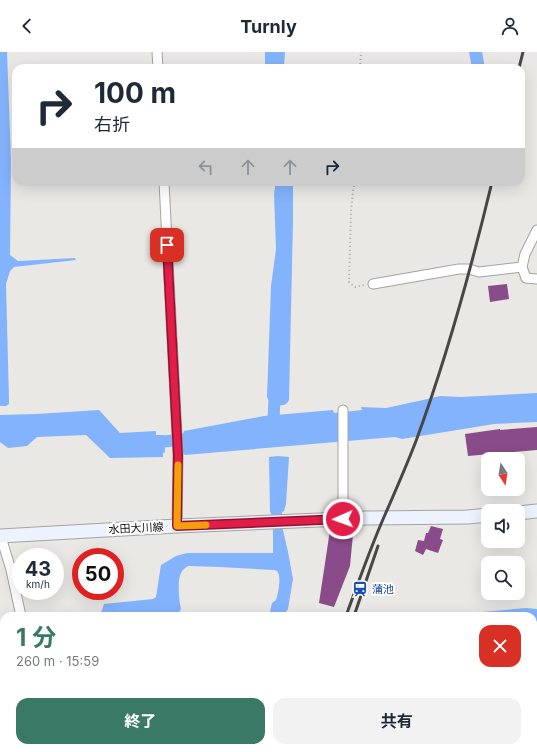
<!DOCTYPE html>
<html lang="ja">
<head>
<meta charset="utf-8">
<style>
  :root { --surface:#fff; --page:#f2f2f3; --text:#1f2937; --muted:#747a83; --accent:#3a7966 }
  body { margin:0; font-family:Inter,"Noto Sans JP",sans-serif; background:var(--page); color:var(--text); height:100vh; display:flex; flex-direction:column; font-size:15px; white-space:nowrap }
  * { box-sizing:border-box; margin:0 }
  p { font-size:13px; color:var(--muted) }
  .icon { flex:none; width:22px; height:22px; fill:none; stroke:currentColor; stroke-width:2; stroke-linecap:round; stroke-linejoin:round }
  .map { position:relative; flex:1; overflow:hidden }
  .side { position:absolute; left:0px; top:560px; width:537px; height:140px; display:flex; flex-direction:column; background:var(--surface); border-radius:12px 12px 0 0; box-shadow:0 4px 16px #0002 }
  .side>* { flex:none }
  .hud { position:absolute; left:12px; top:12px; width:513px; height:122px; border-radius:12px; box-shadow:0 4px 16px #0002; background:#fff; color:var(--text); overflow:hidden }
  .needle { width:26px; rotate:168deg }
  .fabs { position:absolute; left:481px; top:400px; display:grid; gap:8px }
  .fabs a { display:grid; place-items:center; width:44px; height:44px; border-radius:8px; background:var(--surface); box-shadow:0 4px 16px #0002; font-size:20px }
  .speed { position:absolute; left:12px; top:496px; display:flex; gap:8px; font-size:20px; font-weight:700; text-align:center }
  .speed>* { display:grid; place-content:center; width:52px; height:52px; border-radius:50%; background:var(--surface); box-shadow:0 4px 16px #0002; line-height:1 }
  .speed small { font-size:10px; font-weight:400 }
  .speed .limit { border:6px solid #d22; background:#fff; color:#111 }
  .pin { position:absolute; display:grid; place-items:center; width:34px; height:34px; color:#fff; margin:-17px; border-radius:8px; box-shadow:0 2px 6px #0006 }
  .me { position:absolute; width:44px; margin:-22px; rotate:268deg; stroke-linejoin:round; filter:drop-shadow(0 0 3px #0008) }
  .turn { display:flex; align-items:center; gap:14px; height:84px; padding:0 16px; font-size:18px }
  .turn .icon { width:52px; height:52px; stroke-width:2.5 }
  .turn b { display:block; font-size:28px; line-height:34px }
  .lanes { display:flex; align-items:center; height:38px; padding:0 16px; background:#0003; justify-content:center; gap:20px; direction:ltr }
  .lanes .off { opacity:.35 }
  .round { display:grid; place-items:center; flex:none; width:42px; height:42px; border-radius:12px; background:var(--page) }
  .headline { display:flex; align-items:center; justify-content:space-between; height:68px; padding:0 16px }
  h1 { font-size:24px; font-weight:700; line-height:30px; color:var(--accent) }
  .primary-button { display:flex; gap:8px; margin-top:auto; padding:8px 16px }
  .primary-button a { flex:1; height:46px; border-radius:12px; background:var(--accent); color:#fff; font-size:16px; font-weight:700; line-height:46px; text-align:center }
  .primary-button a+a { background:var(--page); color:var(--text) }
  header { display:flex; justify-content:space-between; align-items:center; height:52px; padding:0 16px; background:var(--surface); font-size:18px; font-weight:700 }
  .map>svg:first-child { display:block }
  .green { fill:#aee3b9 }
  .water { fill:#83b3fc }
  .lines { fill:none; stroke-linecap:round; stroke-linejoin:round }
  .canal { stroke:#83b3fc; stroke-width:12 }
  .building { fill:#894b89 }
  .street-casing { stroke:#a5a39f; stroke-width:11 }
  .secondary-casing { stroke:#a5a39f; stroke-width:15 }
  .path { stroke:#a6a5a2; stroke-width:2; stroke-dasharray:1 3; stroke-linecap:butt }
  .street { stroke:#fff; stroke-width:9 }
  .secondary { stroke:#ecf3fe; stroke-width:13 }
  .rail { stroke:#484745; stroke-width:3 }
  .route-casing { stroke:#92132f; stroke-width:10 }
  .route { stroke:#e11d48; stroke-width:7 }
  .slow { stroke:#f59e0b; stroke-width:7 }
  .labels { text-anchor:middle; dominant-baseline:central; stroke-width:4; stroke-linejoin:round; paint-order:stroke }
  .street-label { font-size:11px; fill:#0f0e0d; stroke:#fff }
  .transit-label { font-size:11px; fill:#164399; stroke:#fff; text-anchor:start }
</style>
</head>
<body>
<header><svg class="icon" aria-label="back" viewBox="0 0 24 24"><path d="M15 5l-7 7 7 7"/></svg>Turnly<svg class="icon" aria-label="person" viewBox="0 0 24 24"><circle cx="12" cy="8" r="4"/><path d="M4 21q1-7 8-7t8 7"/></svg></header>
<div class="map">
<svg width="537" height="700" viewBox="0 0 537 700">
  <rect width="100%" height="100%" fill="#eae8e4"/>
  <g class="green">
    <rect x="533" y="577" width="4" height="51"/>
    <polygon points="1,655 4,662 4,696 12,696 12,700 0,700 0,660"/>
  </g>
  <g class="water">
    <polygon points="0,0 7,0 11,107 10,203 18,209 75,206 76,208 14,215 10,219 6,232 9,348 9,352 6,354 0,354"/>
    <polygon points="265,0 285,0 284,16 265,16"/>
    <polygon points="469,0 482,0 485,16 472,16"/>
    <path d="M274,130H293V168L289,348C285,356 278,353 270,351L267,345L271,234L276,197L274,142L275,136Z"/>
    <polygon points="537,341 537,370 494,372 402,387 395,385 371,387 185,403 182,400 180,400 179,383 183,382 184,379 264,364 333,358 334,361 362,358 361,355 386,356 423,348 440,344 461,345"/>
    <polygon points="99,358 120,381 156,379 156,383 164,383 165,400 163,401 163,405 110,406 86,383 37,385 27,394 8,396 0,390 0,363 36,362"/>
    <path d="M278,404L289,405L286,452L284,459L282,460L283,478L288,500L293,527L288,557L286,560L287,564H269L272,551L276,548C278,542 282,524 277,519C276,518 275,518 274,518L220,515L188,514C185,516 182,518 181,521C177,528 179,549 181,557L177,564H100L104,552L153,547L156,545L161,513L176,504L187,501H273V477L271,461L270,460L269,405Z"/>
    <polygon points="526,556 537,557 537,575 533,575 533,564 437,564"/>
    <polygon points="364,696 427,696 431,700 381,700"/>
  </g>
  <g class="lines">
    <g class="canal">
      <polyline points="273,378 275,337"/>
      <polyline points="149,391 188,387"/>
    </g>
  </g>
  <g class="building">
    <polygon points="507,232 509,247 490,250 488,234"/>
    <polygon points="537,375 537,398 468,404 465,382 500,377 500,378"/>
    <polygon points="431,474 443,477 440,487 443,488 438,501 426,497 423,503 415,499 418,488 424,489 426,481 428,481"/>
    <polygon points="330,478 353,482 350,514 334,555 319,551"/>
  </g>
  <g class="lines">
    <defs>
      <g id="street">
        <polyline points="157,0 158,16"/>
        <polyline points="164,130 178,403 177,474"/>
        <polyline points="537,178 525,202 522,215 526,226 537,227"/>
        <polyline points="373,232 459,217 469,217 479,220 522,215"/>
        <polyline points="343,467 343,358"/>
        <polyline points="0,486 2,488 11,518 21,564"/>
        <polyline points="533,670 537,670"/>
      </g>
      <g id="secondary">
        <polyline points="518,461 537,459"/>
        <polyline points="0,484 177,474 366,466 468,465 488,463"/>
      </g>
    </defs>
    <use href="#street" class="street-casing"/>
    <use href="#secondary" class="secondary-casing"/>
    <g class="path">
      <polyline points="360,16 361,0"/>
      <polyline points="355,130 353,139 351,159 349,230 355,235 364,233"/>
    </g>
    <use href="#street" class="street"/>
    <use href="#secondary" class="secondary"/>
    <g class="rail">
      <polyline points="519,16 523,0"/>
      <path d="M346,564C358,531 370,497 384,465C395,440 406,415 416,389C447,305 471,217 492,130"/>
      <polyline points="354,564 378,494"/>
      <polyline points="297,700 298,696"/>
      <polyline points="304,700 305,696"/>
    </g>
  </g>
  <g class="lines">
    <defs>
      <polyline id="route" points="167,193 178,403 177,474 343,467"/>
    </defs>
    <use href="#route" class="route-casing"/>
    <use href="#route" class="route"/>
    <polyline class="slow" points="178,413 177,474 206,473"/>
  </g>
  <defs>
    <symbol id="station-bare" viewBox="-9 -9 18 18"><path d="M-3-6H3Q5-6 5-4V2Q5 4 3 4L4.5 6H3L1.5 4h-3L-3 6H-4.5L-3 4Q-5 4-5 2V-4Q-5-6-3-6ZM-3.5-4v3h7v-3ZM-3.5 1v1.5H-2V1ZM2 1v1.5H3.5V1Z" fill="#1a4fb4" stroke="#fff" stroke-width="2.5" paint-order="stroke"/></symbol>
  </defs>
  <g fill-rule="evenodd">
    <use href="#station-bare" x="349" y="526" width="22" height="22"/>
  </g>
  <g class="labels">
    <g class="street-label">
      <text transform="translate(136 476) rotate(-3)">水田大川線</text>
    </g>
    <g class="transit-label">
      <text x="372" y="537">蒲池</text>
    </g>
  </g>
</svg>
<div class="fabs">
<a><svg class="needle" viewBox="-14 -14 28 28"><path d="M0-13l5 13h-10z" fill="#e53935"/><path d="M0 13l5-13h-10z" fill="#747a83"/></svg></a>
<a><svg class="icon" aria-label="sound" viewBox="0 0 24 24"><path d="M4 9h4l5-4v14l-5-4H4zM17 9q2 3 0 6"/></svg></a>
<a><svg class="icon" aria-label="search" viewBox="0 0 24 24"><circle cx="10" cy="10" r="6"/><path d="M15 15l6 6"/></svg></a>
</div>
<div class="speed"><div>43<small>km/h</small></div><div class="limit">50</div></div>
<div class="pin" style="left:167px;top:193px;background:#d93025"><svg class="icon" aria-label="arrive" viewBox="0 0 24 24"><path d="M6 21V4h12l-3 4 3 4H6"/></svg></div>
<svg class="me" style="left:343px;top:467px" viewBox="-20 -20 40 40"><circle r="17" fill="#e11d48" stroke="#fff" stroke-width="3"/><path d="M0-11L8 9 0 5-8 9z" fill="#fff"/></svg>
<div class="hud">
<div class="turn"><svg class="icon" aria-label="right" viewBox="0 0 24 24"><path d="M7 20v-9h11M14 6l5 5-5 5"/></svg><div><b>100 m</b>右折</div></div>
<div class="lanes"><svg class="icon off" aria-label="left" viewBox="0 0 24 24"><path d="M17 20v-9H6M10 6l-5 5 5 5"/></svg><svg class="icon off" aria-label="ahead" viewBox="0 0 24 24"><path d="M12 20V5M6 11l6-6 6 6"/></svg><svg class="icon off" aria-label="ahead" viewBox="0 0 24 24"><path d="M12 20V5M6 11l6-6 6 6"/></svg><svg class="icon" aria-label="right" viewBox="0 0 24 24"><path d="M7 20v-9h11M14 6l5 5-5 5"/></svg></div>
</div>
<section class="side">
<div class="headline"><div><h1>1 分</h1><p>260 m · 15:59</p></div><a class="round" style="background:#d93025;color:#fff"><svg class="icon" aria-label="close" viewBox="0 0 24 24"><path d="M6 6l12 12M18 6L6 18"/></svg></a></div>
<div class="primary-button"><a>終了</a><a>共有</a></div>
</section>
</div>
</body>
</html>
